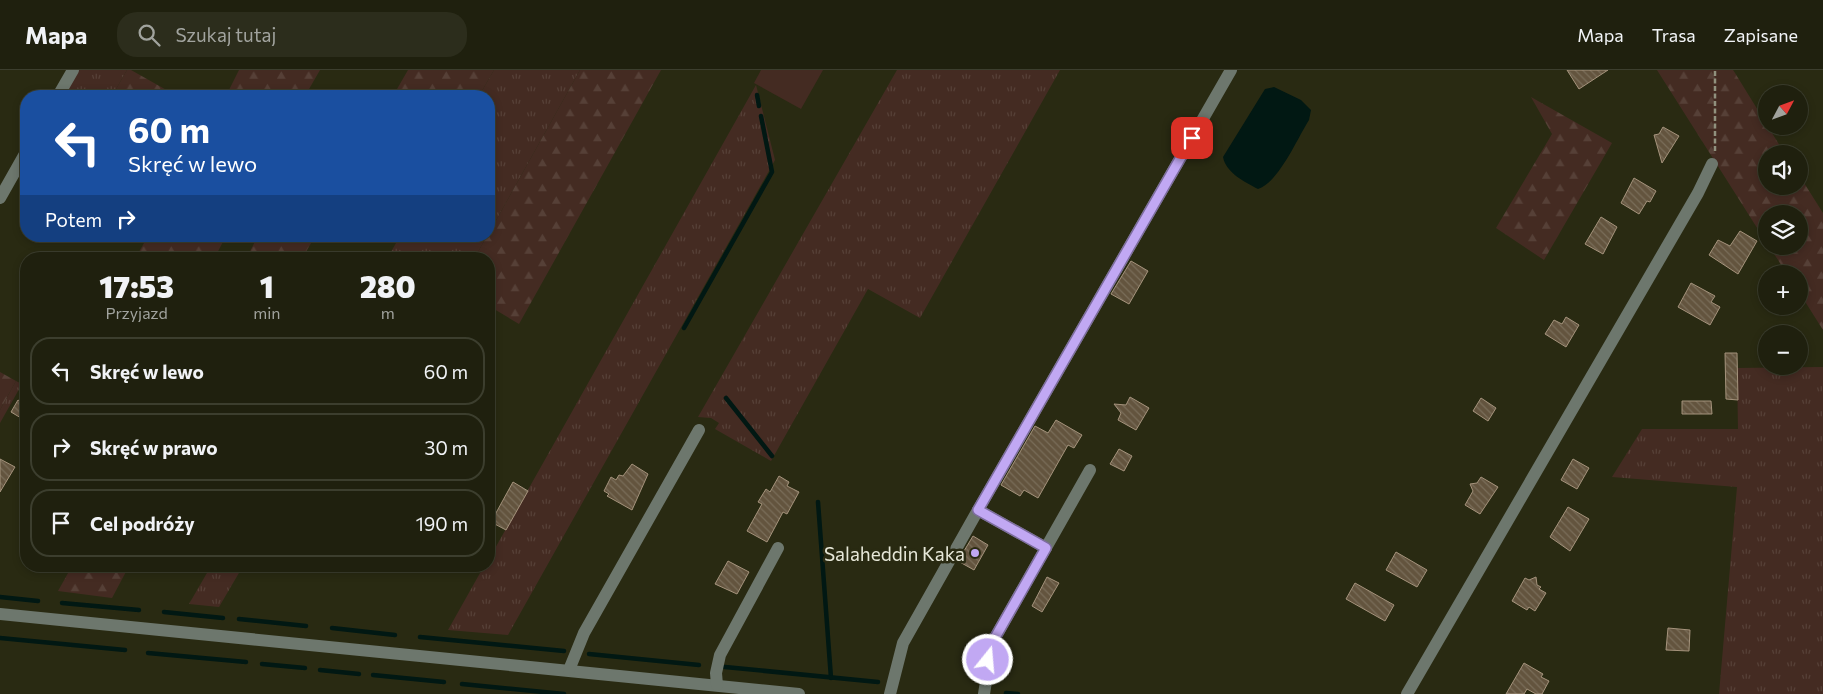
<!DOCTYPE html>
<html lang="pl">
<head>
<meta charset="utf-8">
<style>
  :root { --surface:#1f200e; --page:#2c2d1c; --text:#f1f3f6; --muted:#a1a39e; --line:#3c3e2e }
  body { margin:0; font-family:Commissioner,sans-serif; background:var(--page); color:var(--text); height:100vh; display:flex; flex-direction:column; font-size:19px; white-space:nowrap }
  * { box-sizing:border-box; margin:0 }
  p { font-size:16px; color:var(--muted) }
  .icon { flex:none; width:28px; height:28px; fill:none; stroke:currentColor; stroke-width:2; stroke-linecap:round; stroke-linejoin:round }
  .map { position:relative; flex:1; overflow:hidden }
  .side { position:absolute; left:20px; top:182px; width:475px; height:320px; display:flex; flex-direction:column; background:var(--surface); border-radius:20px; box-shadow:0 2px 8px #0003,0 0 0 1px var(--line) }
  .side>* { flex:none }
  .banner { position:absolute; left:20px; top:20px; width:475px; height:152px; border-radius:20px; box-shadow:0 2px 8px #0003,0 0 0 1px var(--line); background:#1a4fa0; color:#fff; overflow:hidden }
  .needle { width:32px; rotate:49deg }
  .buttons { position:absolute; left:1758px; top:15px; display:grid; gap:10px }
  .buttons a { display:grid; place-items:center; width:50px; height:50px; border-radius:50%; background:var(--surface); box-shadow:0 2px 8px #0003,0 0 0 1px var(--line); font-size:25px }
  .pin { position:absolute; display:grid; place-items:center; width:42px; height:42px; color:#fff; margin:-21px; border-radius:10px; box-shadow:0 2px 8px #0006 }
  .me { position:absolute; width:55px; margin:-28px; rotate:17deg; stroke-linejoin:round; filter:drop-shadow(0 0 4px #0008) }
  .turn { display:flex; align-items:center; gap:18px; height:105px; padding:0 25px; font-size:22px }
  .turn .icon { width:65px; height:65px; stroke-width:2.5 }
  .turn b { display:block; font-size:35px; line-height:42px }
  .then { display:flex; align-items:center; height:48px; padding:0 25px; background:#0003; gap:10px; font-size:19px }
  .eta { display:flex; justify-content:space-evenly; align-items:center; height:85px; text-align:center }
  .eta b { font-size:30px; font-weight:800; line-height:35px }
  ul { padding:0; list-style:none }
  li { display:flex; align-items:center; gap:15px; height:68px; margin:0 10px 8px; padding:0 15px; border:2px solid var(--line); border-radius:20px }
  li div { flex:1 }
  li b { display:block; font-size:19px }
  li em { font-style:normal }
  header { display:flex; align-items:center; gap:30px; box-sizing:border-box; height:70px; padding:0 25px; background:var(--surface); border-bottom:1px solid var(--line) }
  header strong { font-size:24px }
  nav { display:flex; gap:28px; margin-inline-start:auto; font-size:18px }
  .search { width:350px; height:45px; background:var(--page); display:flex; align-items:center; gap:12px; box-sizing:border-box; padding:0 18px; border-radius:20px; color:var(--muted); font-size:19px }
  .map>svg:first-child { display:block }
  .grass { fill:url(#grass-tufts) }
  .forest { fill:url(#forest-firs) }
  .green { fill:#442b22 }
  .water { fill:#011813 }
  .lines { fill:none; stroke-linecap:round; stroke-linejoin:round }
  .stream { stroke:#011813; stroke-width:4.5 }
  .building { fill:url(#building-back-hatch); stroke:#a5937c }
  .path { stroke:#90917e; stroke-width:2.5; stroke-dasharray:5 2.5; stroke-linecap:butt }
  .minor { stroke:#6d776d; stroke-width:12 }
  .route-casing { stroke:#7d6d9e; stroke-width:12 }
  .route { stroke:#c1a8f3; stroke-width:9 }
  .poi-dot { fill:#c1a8f3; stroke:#292a12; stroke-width:2 }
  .labels { text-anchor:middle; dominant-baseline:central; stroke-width:5; stroke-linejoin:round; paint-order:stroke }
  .poi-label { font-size:19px; fill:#e6e7d8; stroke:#292a12; text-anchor:end }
</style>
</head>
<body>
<header>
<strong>Mapa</strong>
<div class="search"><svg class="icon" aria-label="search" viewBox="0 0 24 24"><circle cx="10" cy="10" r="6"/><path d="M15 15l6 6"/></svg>Szukaj tutaj</div>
<nav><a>Mapa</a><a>Trasa</a><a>Zapisane</a></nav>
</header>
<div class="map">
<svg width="1823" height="624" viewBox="0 0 1823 624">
  <defs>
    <pattern id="grass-tufts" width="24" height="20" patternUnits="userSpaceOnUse" patternTransform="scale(1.25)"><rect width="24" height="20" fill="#442b22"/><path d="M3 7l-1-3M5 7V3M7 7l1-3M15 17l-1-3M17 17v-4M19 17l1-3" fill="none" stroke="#564037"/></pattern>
    <pattern id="forest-firs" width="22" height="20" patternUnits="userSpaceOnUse" patternTransform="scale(1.25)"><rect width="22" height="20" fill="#442b22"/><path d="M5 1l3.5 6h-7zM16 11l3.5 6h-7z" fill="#564037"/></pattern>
    <pattern id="building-back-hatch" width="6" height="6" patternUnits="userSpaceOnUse" patternTransform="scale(1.25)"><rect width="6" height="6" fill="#63543e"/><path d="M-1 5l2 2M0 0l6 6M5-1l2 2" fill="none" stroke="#796d59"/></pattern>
  </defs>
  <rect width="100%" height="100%" fill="#292a12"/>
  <g class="grass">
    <polygon points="78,0 127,0 112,26 70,26 65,24"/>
    <polygon points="494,0 580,0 489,163 489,26 479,26"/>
    <polygon points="897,0 1060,0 920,248 868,219 771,391 715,359 719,353 711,348 698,347"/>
    <polygon points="756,15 775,90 508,565 448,560 484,496 489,496 489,489"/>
    <polygon points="400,166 487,166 474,189 387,189"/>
    <polygon points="1823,297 1823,624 1719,624 1737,417 1612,407 1642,359 1738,359 1737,298"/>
    <polygon points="16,311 22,314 0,353 0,340"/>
    <polygon points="211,496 243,496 219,537 189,534"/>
  </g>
  <g class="forest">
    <polygon points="127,0 131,0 170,22 168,26 112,26"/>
    <polygon points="239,0 320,0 305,26 226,26"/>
    <polygon points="408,0 494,0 479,26 393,26"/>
    <polygon points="580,0 661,0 519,254 489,236 489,189 474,189 487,166 489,166 489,163"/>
    <polygon points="1657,0 1733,0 1735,3 1785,84 1766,84 1766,116 1799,116 1799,105 1823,143 1823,260 1799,222 1799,204 1787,204 1769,176 1799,176 1799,144 1766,144 1766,172"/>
    <polygon points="1531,27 1612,73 1544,190 1496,158 1552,64"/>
    <polygon points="148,166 226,166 214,189 135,189"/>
    <polygon points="258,166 315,166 302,189 246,189"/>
    <polygon points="0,302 16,311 0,340"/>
    <polygon points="72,496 129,496 112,528 58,521"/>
  </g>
  <polygon class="green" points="761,0 823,0 801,39 754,13"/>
  <path class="water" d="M1274,17L1301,30L1311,40L1309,50C1297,69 1279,112 1258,119C1245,112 1226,103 1223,87L1265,19Z"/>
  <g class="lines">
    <g class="stream">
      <polyline points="757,25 759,36"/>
      <polyline points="684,258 772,102 761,46"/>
      <polyline points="726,328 772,386"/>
      <polyline points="818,432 831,608"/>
      <polyline points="0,527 38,531"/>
      <polyline points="62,533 139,540"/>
      <polyline points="164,542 223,548"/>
      <polyline points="239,549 306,556"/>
      <polyline points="332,558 395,565"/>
      <polyline points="420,567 564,581"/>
      <polyline points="0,568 125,580"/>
      <polyline points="148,583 246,592"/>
      <polyline points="589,584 699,595"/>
      <polyline points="262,594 305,598"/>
      <polyline points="725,597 878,612"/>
      <polyline points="320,600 359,604"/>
      <polyline points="373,605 444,612"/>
      <polyline points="462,614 564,624"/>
      <polyline points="1006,623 1018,624"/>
    </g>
  </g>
  <g class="building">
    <polygon points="1567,0 1608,0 1579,19"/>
    <polygon points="1663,57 1679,66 1662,93 1654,65 1659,64"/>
    <polygon points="1634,108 1656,121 1650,132 1647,131 1639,144 1621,133"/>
    <polygon points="1601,147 1617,157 1603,184 1585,174"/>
    <polygon points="1740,161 1757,171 1738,204 1709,185 1718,170 1730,176"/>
    <polygon points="1131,191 1148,201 1129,234 1111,224"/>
    <polygon points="1691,213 1715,226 1711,232 1720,237 1710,255 1678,237"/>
    <polygon points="1566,247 1579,255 1566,277 1545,264 1554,250 1562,254"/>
    <polygon points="1725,283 1737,283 1738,330 1726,329"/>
    <polygon points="1130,327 1149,338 1136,360 1118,350 1121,343 1114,334 1126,335"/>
    <polygon points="1481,328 1496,338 1488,351 1473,341"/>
    <polygon points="18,330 26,335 26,351 11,342"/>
    <polygon points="1682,331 1711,331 1712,344 1682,344"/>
    <polygon points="1056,350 1082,365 1074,378 1068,375 1038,428 1024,420 1020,426 1001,415 1035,356 1048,363"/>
    <polygon points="1119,379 1132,386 1124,401 1110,394"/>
    <polygon points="0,389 15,397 0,422"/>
    <polygon points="1573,389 1589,398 1577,419 1561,410"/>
    <polygon points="632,394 648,404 632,440 607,426 609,424 604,421 611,407 616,410 619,405 623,406"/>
    <polygon points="779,406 789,412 787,416 799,422 787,444 783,442 767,472 747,461 762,434 758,432 766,419 770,422"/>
    <polygon points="1481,407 1498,417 1480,444 1465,435 1473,421 1470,414 1477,413"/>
    <polygon points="513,412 528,421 506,460 491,452"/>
    <polygon points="1568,437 1589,449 1570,481 1550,467"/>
    <polygon points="973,466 988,475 974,500 958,491"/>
    <polygon points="1396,482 1427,500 1417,517 1386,500"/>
    <polygon points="728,491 749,502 737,524 715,514"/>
    <polygon points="1047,507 1059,513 1042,542 1032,536"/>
    <polygon points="1536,507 1537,515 1541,517 1539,519 1546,523 1535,541 1529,537 1527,540 1512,531 1525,508 1529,510"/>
    <polygon points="1355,513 1394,535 1385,551 1346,529"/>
    <polygon points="1668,558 1690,560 1689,581 1666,580"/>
    <polygon points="1524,593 1543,604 1541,607 1549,611 1542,624 1536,624 1527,619 1524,624 1506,624"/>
  </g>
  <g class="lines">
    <polyline class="path" points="1715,81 1715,0"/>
    <g class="minor">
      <polyline points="58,26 73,0"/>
      <polyline points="0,128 26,82"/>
      <polyline points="1046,478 978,440 1231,0"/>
      <polyline points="0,544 799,624"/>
      <polyline points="569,600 584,563 699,360"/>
      <polyline points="717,615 716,603 720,585 778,478"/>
      <polyline points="890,624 903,573 978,440"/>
      <polyline points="984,624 992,573 1090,400"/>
      <polyline points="1407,624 1698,123 1712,94"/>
    </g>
  </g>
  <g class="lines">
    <defs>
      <polyline id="route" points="988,590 992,573 1046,478 978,440 1192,68"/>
    </defs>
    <use href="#route" class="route-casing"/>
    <use href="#route" class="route"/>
  </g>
  <circle class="poi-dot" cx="975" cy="483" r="5"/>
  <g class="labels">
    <g class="poi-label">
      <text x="965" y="483">Salaheddin Kaka</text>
    </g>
  </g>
</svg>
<div class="buttons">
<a><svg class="needle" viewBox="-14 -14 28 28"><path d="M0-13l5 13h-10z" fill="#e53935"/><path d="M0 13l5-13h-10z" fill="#a1a39e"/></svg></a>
<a><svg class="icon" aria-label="sound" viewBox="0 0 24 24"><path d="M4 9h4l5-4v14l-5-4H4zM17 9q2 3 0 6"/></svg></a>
<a><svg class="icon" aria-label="layers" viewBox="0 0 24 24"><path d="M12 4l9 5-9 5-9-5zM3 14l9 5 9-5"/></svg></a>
<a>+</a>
<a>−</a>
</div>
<div class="pin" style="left:1192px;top:68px;background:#d93025"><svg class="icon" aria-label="arrive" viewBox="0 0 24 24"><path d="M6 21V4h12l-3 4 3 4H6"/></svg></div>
<svg class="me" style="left:988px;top:590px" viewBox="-20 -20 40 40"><circle r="17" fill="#c1a8f3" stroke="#fff" stroke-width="3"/><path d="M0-11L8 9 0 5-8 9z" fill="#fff"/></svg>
<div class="banner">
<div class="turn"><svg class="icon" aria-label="left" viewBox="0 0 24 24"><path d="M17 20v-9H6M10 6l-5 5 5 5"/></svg><div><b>60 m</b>Skręć w lewo</div></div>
<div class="then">Potem<svg class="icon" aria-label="right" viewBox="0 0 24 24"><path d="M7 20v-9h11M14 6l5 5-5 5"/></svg></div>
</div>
<section class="side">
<div class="eta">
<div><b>17:53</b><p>Przyjazd</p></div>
<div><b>1</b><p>min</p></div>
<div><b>280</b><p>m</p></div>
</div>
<ul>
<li><svg class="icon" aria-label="left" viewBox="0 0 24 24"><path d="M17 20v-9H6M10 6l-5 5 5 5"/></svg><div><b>Skręć w lewo</b></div><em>60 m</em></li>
<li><svg class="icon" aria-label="right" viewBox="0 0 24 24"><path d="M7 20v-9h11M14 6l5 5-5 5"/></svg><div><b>Skręć w prawo</b></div><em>30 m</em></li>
<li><svg class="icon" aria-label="arrive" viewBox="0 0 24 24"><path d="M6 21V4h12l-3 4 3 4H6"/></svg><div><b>Cel podróży</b></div><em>190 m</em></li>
</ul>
</section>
</div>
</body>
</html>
